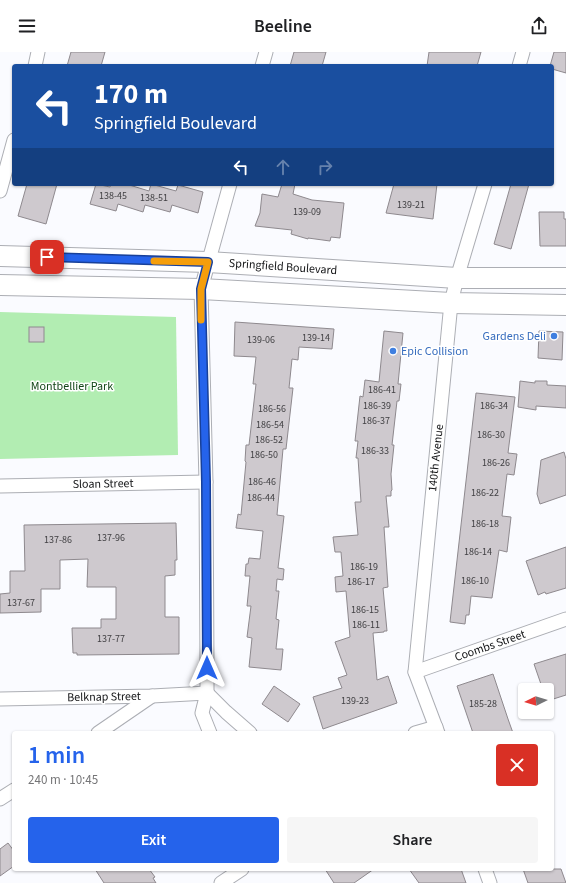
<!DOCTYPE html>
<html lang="en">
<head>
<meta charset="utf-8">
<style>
  :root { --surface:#fff; --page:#f6f6f6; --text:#202124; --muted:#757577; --accent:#2563eb }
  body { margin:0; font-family:"Source Sans 3",sans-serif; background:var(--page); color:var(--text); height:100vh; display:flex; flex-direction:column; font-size:15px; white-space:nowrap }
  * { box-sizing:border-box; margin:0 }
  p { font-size:13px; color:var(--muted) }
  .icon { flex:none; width:22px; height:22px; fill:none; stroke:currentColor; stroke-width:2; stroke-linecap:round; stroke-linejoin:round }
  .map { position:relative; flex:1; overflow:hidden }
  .drawer { position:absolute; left:12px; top:679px; width:542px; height:140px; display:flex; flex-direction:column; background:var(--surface); border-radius:4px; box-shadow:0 1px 3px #0004 }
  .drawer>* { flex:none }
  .hud { position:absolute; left:12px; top:12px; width:542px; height:122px; border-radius:4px; box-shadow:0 1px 3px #0004; background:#1a4fa0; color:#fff; overflow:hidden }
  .needle { width:26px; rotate:265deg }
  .fabs { position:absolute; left:518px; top:631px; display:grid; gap:8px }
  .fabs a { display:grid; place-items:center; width:36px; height:36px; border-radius:4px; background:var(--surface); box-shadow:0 1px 3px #0004; font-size:20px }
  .pin { position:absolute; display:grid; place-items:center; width:34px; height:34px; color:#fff; margin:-17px; border-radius:8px; box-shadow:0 2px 6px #0006 }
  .me { position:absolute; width:44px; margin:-22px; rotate:0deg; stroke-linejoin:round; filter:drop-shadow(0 0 3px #0008) }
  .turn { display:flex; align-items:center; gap:14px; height:84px; padding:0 16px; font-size:18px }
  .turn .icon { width:52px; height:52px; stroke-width:2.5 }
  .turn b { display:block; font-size:28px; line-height:34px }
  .lanes { display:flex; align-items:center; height:38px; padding:0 16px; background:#0003; justify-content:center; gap:20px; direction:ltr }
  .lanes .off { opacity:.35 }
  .round { display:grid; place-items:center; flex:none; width:42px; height:42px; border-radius:4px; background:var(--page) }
  .summary { display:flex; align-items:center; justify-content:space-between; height:68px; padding:0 16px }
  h1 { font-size:24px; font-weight:600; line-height:30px; color:var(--accent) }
  .primary-button { display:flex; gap:8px; margin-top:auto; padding:8px 16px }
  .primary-button a { flex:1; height:46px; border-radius:4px; background:var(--accent); color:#fff; font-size:16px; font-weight:600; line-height:46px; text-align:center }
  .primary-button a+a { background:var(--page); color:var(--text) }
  header { display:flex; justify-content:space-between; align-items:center; height:52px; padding:0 16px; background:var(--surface); font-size:18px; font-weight:600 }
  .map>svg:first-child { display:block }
  .green { fill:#b2edb2 }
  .building { fill:#cec9ce; stroke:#8e898e }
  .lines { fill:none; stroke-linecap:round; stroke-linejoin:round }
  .minor-casing { stroke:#acaeb4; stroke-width:15 }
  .primary-casing { stroke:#acaeb4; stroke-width:22 }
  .minor { stroke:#fff; stroke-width:13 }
  .primary { stroke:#fff; stroke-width:20 }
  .route-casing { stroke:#184099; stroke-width:10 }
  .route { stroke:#2563eb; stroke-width:7 }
  .slow { stroke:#f59e0b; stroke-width:7 }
  .shop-dot { fill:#3f7fe0; stroke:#fff; stroke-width:1.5 }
  .labels { text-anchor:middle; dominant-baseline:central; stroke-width:3; stroke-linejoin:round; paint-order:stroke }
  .number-label { font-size:10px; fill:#414043 }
  .street-label { font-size:12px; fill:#121315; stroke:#fff }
  .shop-label { font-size:12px; fill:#366cbe; stroke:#fff; text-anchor:end }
  .park-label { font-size:12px; fill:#124617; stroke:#fff }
</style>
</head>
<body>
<header><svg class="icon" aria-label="menu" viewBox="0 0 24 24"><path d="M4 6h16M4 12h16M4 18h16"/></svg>Beeline<svg class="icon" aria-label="share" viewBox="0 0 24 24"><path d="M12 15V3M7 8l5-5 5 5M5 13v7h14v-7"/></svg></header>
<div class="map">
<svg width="566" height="831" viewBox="0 0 566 831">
  <rect width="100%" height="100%" fill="#fafbff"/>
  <polygon class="green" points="0,260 176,265 178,403 0,407"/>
  <g class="building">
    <polygon points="71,0 105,0 101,14 67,14"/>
    <polygon points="294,0 326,0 322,14 290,14"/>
    <polygon points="429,0 481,0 477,14 427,14"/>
    <polygon points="554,0 566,0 566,21 552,17 552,14 550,14"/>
    <polygon points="27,132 57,132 46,172 18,164"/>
    <polygon points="96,132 110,135 111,132 126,132 149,139 151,132 176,139 178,133 203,140 198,161 172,153 170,160 145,153 143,160 118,152 116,159 90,152"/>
    <polygon points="282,132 295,132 293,142 312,148 344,151 340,186 331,185 330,189 308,186 308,187 291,182 292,178 255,174 260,161 262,142 278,145"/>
    <polygon points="394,132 437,132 433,167 386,161"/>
    <polygon points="511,132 529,132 511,197 494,192"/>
    <polygon points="539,160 564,160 564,167 566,167 566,194 540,194"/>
    <polygon points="235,270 334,277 332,297 299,295 298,308 292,307 289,336 293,336 286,397 283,397 277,463 284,464 278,516 284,517 283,528 277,527 276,539 279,539 276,567 279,568 276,597 283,597 281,618 249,615 252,586 247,585 251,554 247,554 250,524 245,524 246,512 248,512 249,506 260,507 263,479 236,476 238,462 241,463 246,410 245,409 246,393 249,393 256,332 253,332 256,305 234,304"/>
    <rect x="29" y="275" width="15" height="15"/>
    <polygon points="384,279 403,281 398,332 401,332 399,349 397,349 392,393 394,393 391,422 392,438 391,439 391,444 386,444 389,475 384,475 388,535 383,536 387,579 384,579 384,580 373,581 377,628 388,624 397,651 323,677 313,645 342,636 338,626 347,623 335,590 350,585 346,539 336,540 335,525 343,524 341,500 335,500 333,485 358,483 355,450 361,450 358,406 356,406 358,389 355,389 360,344 363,345 365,328 379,330"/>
    <polygon points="539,279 563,280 562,308 538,306"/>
    <polygon points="520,329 535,331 535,329 547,329 547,333 566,334 566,356 536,354 536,358 518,355"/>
    <polygon points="476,341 515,345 508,401 517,402 514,423 507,422 502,464 511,465 507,500 499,498 492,546 471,544 469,563 466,563 465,572 450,570"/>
    <polygon points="564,400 566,407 566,443 540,452 537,442 541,408"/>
    <polygon points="176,471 177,508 175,508 175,523 165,524 165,565 179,565 179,602 77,603 77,601 73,601 72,576 101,576 101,567 116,567 116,535 87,535 88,507 60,508 60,537 41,537 41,560 0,561 0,542 10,541 10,519 25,519 24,473"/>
    <polygon points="566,495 566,536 546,542 545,540 538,543 526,509"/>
    <polygon points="566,602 566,643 547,649 547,638 543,638 534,612"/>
    <polygon points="493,622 508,667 513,681 473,681 457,634"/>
    <polygon points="274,634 300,652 288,670 262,652"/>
    <polygon points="8,791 14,799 14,814 0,824 0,797"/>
    <polygon points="95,817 149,817 155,825 153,826 156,831 104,831"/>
    <polygon points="325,817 374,817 354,831 334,831"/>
    <polygon points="409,817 461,817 466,831 419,831"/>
    <polygon points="523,817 561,817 566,831 528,831"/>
  </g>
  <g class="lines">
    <defs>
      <g id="minor">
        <polyline points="35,14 38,0"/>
        <polyline points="262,14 266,0"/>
        <polyline points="519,14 523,0"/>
        <polyline points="0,139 14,88"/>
        <polyline points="0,434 206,430"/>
        <polyline points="415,620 566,567"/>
        <polyline points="207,641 226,660 250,681"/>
        <polyline points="0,647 152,644 207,641"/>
        <polyline points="98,681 152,644"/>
        <polyline points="210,681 202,661 207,641 207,616 206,430 201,237 230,132"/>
        <polyline points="415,681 436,675"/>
        <polyline points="438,681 415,620 451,251 457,226 485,132"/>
        <polyline points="0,747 14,738"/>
        <polyline points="485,817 490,831"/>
        <polyline points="221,831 242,817"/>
      </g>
      <g id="primary">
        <polyline points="0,204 208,210 457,226 566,226"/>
        <polyline points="0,233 201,237 451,251 566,253"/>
      </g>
    </defs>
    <use href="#minor" class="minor-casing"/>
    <use href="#primary" class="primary-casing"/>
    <use href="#minor" class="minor"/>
    <use href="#primary" class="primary"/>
  </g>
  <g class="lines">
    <defs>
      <polyline id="route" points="47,205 208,210 201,237 206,430 207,616"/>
    </defs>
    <use href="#route" class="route-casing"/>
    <use href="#route" class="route"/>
    <polyline class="slow" points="154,209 208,210 201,237 201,268"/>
  </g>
  <g class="shop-dot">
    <circle cx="554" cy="284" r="4"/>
    <circle cx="393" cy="299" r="4"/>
  </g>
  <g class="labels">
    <g class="number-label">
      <text x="113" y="144">138-45</text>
      <text x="154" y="146">138-51</text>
      <text x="411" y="153">139-21</text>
      <text x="307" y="160">139-09</text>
      <text x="316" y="286">139-14</text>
      <text x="261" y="288">139-06</text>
      <text x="382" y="338">186-41</text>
      <text x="377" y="354">186-39</text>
      <text x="494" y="354">186-34</text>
      <text x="272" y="357">186-56</text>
      <text x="376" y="369">186-37</text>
      <text x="270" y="373">186-54</text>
      <text x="491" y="383">186-30</text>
      <text x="269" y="388">186-52</text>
      <text x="375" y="399">186-33</text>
      <text x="264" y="403">186-50</text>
      <text x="496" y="411">186-26</text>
      <text x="262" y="430">186-46</text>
      <text x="485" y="441">186-22</text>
      <text x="261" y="446">186-44</text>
      <text x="485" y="472">186-18</text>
      <text x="111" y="486">137-96</text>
      <text x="58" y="488">137-86</text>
      <text x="478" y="500">186-14</text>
      <text x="364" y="515">186-19</text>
      <text x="475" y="529">186-10</text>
      <text x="361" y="530">186-17</text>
      <text x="21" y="551">137-67</text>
      <text x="365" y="558">186-15</text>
      <text x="366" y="573">186-11</text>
      <text x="111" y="587">137-77</text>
      <text x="355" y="649">139-23</text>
      <text x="483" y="652">185-28</text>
    </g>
    <g class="street-label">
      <text transform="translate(283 215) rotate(4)">Springfield Boulevard</text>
      <text transform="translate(436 406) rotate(-84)">140th Avenue</text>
      <text transform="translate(103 432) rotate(-1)">Sloan Street</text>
      <text transform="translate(490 594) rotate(-19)">Coombs Street</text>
      <text transform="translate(104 645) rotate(-1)">Belknap Street</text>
    </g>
    <g class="shop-label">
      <text x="546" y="284">Gardens Deli</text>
      <text x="401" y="299" text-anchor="start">Epic Collision</text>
    </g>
    <g class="park-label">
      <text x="72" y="334">Montbellier Park</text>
    </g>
  </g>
</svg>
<div class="fabs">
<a><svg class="needle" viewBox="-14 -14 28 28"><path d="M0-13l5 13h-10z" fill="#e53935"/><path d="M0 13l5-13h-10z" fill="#757577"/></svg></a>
</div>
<div class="pin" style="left:47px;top:205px;background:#d93025"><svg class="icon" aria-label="arrive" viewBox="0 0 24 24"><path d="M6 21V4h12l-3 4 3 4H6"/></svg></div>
<svg class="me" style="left:207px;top:616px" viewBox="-20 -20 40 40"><path d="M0-17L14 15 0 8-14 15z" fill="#2563eb" stroke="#fff" stroke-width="4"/></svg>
<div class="hud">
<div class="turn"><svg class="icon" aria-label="left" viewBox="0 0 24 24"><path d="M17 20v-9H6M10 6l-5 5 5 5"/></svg><div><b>170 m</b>Springfield Boulevard</div></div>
<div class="lanes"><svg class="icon" aria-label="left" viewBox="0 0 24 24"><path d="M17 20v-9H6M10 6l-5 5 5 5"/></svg><svg class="icon off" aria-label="ahead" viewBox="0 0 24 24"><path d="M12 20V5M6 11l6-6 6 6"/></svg><svg class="icon off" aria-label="right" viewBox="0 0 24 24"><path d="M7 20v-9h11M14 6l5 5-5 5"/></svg></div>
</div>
<section class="drawer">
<div class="summary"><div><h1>1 min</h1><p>240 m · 10:45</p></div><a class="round" style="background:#d93025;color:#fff"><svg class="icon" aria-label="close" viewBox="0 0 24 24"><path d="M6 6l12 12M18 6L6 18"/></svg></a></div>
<div class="primary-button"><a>Exit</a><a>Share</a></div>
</section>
</div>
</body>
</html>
